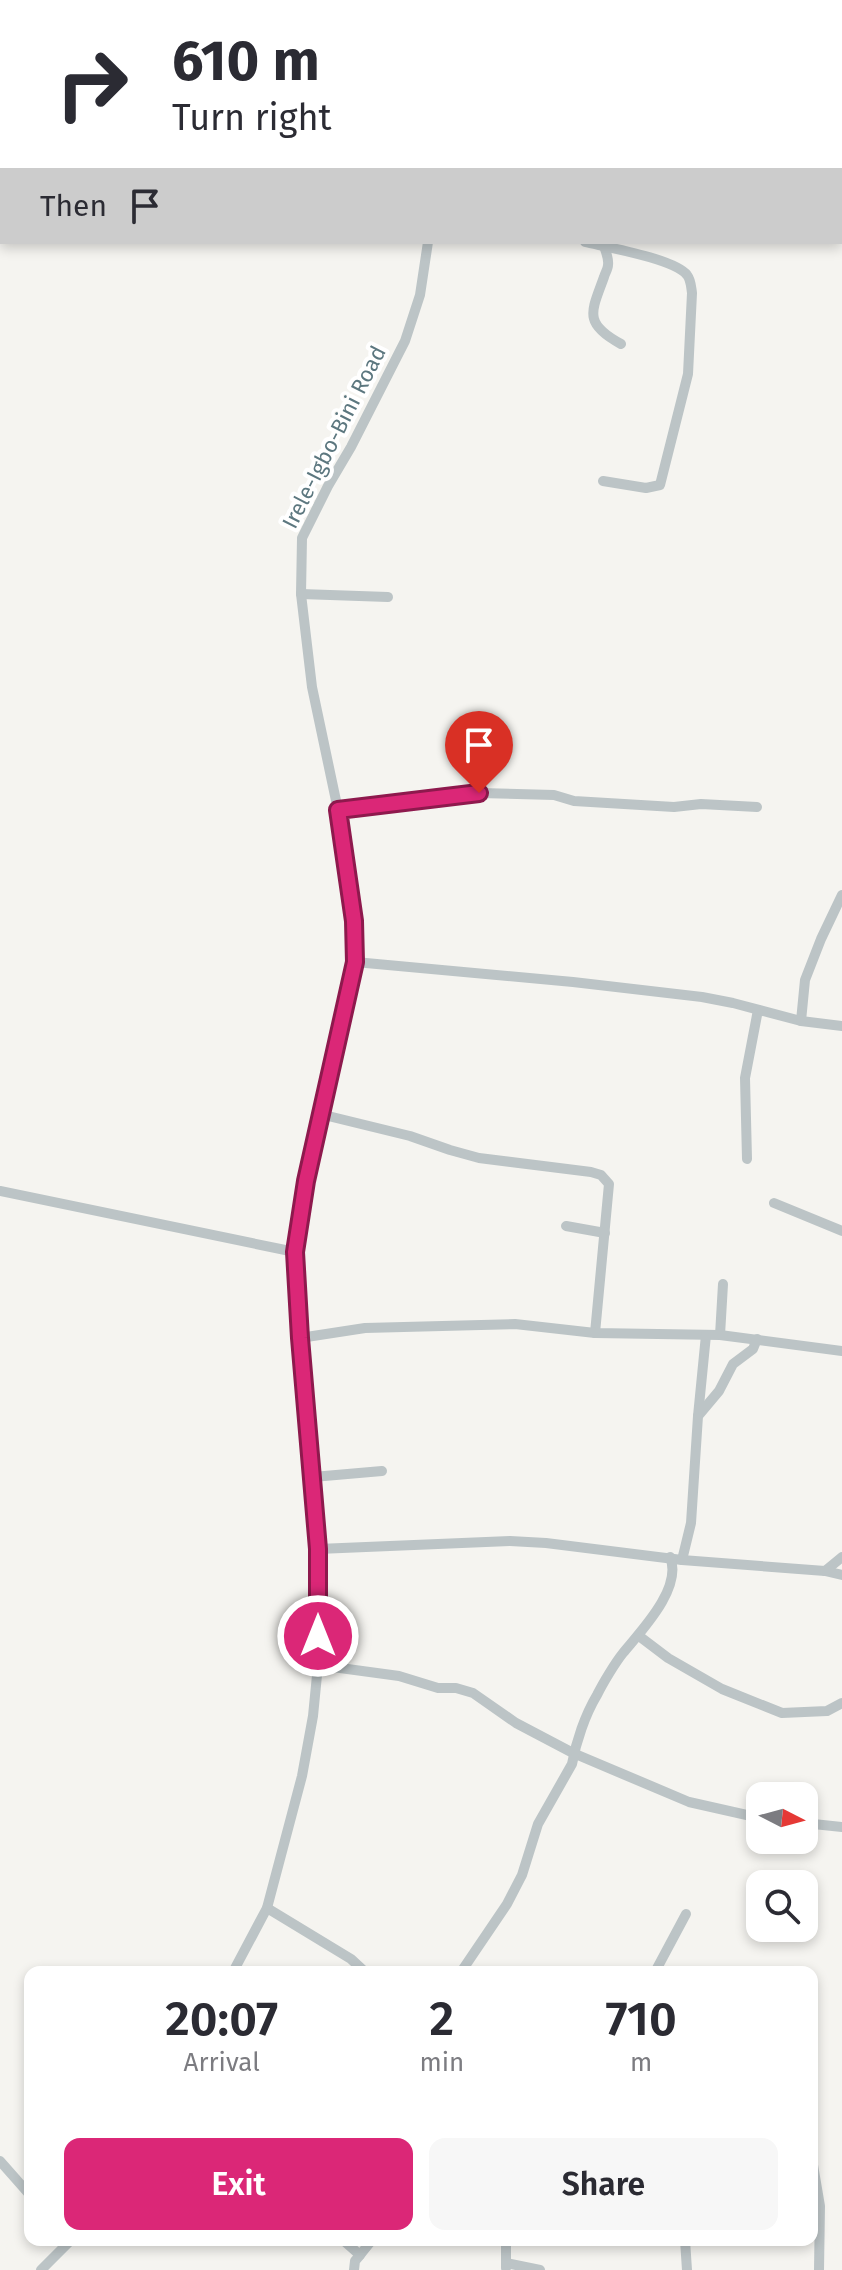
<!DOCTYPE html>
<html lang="en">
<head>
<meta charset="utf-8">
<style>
  :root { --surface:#fff; --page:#f7f7f7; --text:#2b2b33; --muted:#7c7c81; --accent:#db2777 }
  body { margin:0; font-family:"Fira Sans",sans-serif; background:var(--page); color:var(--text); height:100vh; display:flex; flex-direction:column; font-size:30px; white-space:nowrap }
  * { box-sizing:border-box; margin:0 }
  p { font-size:26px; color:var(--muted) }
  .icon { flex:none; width:44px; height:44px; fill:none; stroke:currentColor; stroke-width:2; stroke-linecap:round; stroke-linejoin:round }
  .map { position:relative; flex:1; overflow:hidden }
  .sheet { position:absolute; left:24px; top:1966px; width:794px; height:280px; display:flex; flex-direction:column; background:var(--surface); border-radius:16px; box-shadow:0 4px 12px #0003 }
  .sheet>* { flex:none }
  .banner { position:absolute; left:0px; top:0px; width:842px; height:244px; box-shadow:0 4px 12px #0003; background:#fff; color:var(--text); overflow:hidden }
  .needle { width:52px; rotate:96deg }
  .controls { position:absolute; left:746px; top:1782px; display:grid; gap:16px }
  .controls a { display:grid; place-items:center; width:72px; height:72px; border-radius:16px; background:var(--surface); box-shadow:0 4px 12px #0003; font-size:40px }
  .pin { position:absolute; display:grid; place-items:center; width:68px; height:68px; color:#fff; margin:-82px -34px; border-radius:50% 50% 50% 0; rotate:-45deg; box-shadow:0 0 8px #0007 }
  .pin .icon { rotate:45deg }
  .me { position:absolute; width:88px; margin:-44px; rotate:0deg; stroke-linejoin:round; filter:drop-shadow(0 0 6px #0008) }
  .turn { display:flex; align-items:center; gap:28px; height:168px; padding:0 40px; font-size:36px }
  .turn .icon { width:104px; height:104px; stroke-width:2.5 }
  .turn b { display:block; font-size:56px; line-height:68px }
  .then { display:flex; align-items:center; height:76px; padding:0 40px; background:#0003; gap:16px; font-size:30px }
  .eta { display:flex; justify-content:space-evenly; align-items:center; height:136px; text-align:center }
  .eta b { font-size:48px; font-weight:600; line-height:56px }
  .action { display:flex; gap:16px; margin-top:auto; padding:16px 40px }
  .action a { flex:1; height:92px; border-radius:16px; background:var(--accent); color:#fff; font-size:32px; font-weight:600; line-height:92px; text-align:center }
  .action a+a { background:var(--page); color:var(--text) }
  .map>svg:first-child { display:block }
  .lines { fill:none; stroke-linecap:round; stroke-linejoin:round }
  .minor { stroke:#bcc4c6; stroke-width:10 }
  .route-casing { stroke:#8e194d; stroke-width:20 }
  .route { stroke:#db2777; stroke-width:14 }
  .labels { text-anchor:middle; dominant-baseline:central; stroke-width:8; stroke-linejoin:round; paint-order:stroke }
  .street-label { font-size:22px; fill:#5c777f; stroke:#fff }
</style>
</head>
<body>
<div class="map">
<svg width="842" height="2270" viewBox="0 0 842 2270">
  <rect width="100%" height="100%" fill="#f5f4f0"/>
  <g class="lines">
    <g class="minor">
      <polyline points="444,2 444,0"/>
      <path d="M585,242C606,247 675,259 687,275C691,280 691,286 692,293L688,374L660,485L646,488L603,481"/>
      <path d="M604,246C606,252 609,259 608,265C608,269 605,273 604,277C592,311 582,323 621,344"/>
      <polyline points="301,594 388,597"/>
      <polyline points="338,810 479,793 554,795 574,801 674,807 701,804 757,807"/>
      <polyline points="355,962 573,982 702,997 733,1003 801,1021 842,1026"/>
      <polyline points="801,1021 805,980 821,939 842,895"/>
      <polyline points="320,1114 410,1136 450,1150 479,1158 591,1172 601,1175 609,1184 595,1333"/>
      <polyline points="747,1159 745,1078 758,1010"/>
      <polyline points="0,1191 295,1252"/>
      <polyline points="774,1203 842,1231"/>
      <polyline points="566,1226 605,1233"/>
      <polyline points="720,1335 723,1284"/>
      <polyline points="300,1338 365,1328 515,1324 595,1333 720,1335 842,1351"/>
      <polyline points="698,1416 706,1335"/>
      <polyline points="313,1477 382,1471"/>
      <polyline points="318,1549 510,1541 546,1543 682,1560 825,1571 842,1575"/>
      <polyline points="682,1560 691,1523 698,1416 719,1391 733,1364 753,1349 757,1339"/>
      <polyline points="825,1571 842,1557"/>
      <polyline points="639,1636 668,1658 722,1689 782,1713 827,1711 842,1703"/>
      <polyline points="318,1665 399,1676 438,1688 456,1688 473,1693 516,1723 573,1753 689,1802 760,1818"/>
      <polyline points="804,1823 842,1827"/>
      <polyline points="267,1908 351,1959 365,1972"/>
      <polyline points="233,1972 267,1908 302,1776 313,1716 318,1665 318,1549 300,1338 295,1252 306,1181 355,962 354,921 342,829 312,687 301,594 302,538 328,486 351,447 405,341 420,295 428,242"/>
      <path d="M461,1972L507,1904L522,1875L538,1824L572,1764C576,1742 585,1715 597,1695C603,1683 615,1663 623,1653C641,1631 683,1588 670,1557"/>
      <polyline points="655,1972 686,1914"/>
      <polyline points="812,2159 820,2206 819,2270"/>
      <polyline points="0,2161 30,2195"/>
      <polyline points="343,2240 360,2255 372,2240"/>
      <polyline points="685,2240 687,2270"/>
      <polyline points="506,2263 540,2270"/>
      <polyline points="506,2268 506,2240"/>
      <polyline points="41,2270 71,2240"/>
      <polyline points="354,2270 355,2261 360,2255"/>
    </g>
  </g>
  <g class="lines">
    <defs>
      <polyline id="route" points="318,1636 318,1549 300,1338 295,1252 306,1181 355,962 354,921 338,810 479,793"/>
    </defs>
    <use href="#route" class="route-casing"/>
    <use href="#route" class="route"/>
  </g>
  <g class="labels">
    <g class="street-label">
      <text transform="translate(334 437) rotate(-63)">Irele-Igbo-Bini Road</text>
    </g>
  </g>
</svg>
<div class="controls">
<a><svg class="needle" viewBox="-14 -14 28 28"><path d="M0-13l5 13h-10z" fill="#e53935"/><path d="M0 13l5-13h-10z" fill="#7c7c81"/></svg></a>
<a><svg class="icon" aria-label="search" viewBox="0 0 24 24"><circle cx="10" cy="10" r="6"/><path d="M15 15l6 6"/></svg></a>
</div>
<div class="pin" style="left:479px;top:793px;background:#d93025"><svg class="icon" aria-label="arrive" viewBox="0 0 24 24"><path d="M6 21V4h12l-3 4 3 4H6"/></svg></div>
<svg class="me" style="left:318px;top:1636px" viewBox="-20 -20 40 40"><circle r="17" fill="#db2777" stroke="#fff" stroke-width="3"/><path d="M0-11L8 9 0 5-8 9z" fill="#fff"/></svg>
<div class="banner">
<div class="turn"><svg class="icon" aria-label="right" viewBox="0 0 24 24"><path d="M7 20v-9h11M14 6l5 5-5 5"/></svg><div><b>610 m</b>Turn right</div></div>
<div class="then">Then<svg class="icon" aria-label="arrive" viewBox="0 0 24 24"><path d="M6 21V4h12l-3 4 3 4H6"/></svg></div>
</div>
<section class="sheet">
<div class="eta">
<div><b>20:07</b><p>Arrival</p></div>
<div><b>2</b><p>min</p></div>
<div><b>710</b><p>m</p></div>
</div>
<div class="action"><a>Exit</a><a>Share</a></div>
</section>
</div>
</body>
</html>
